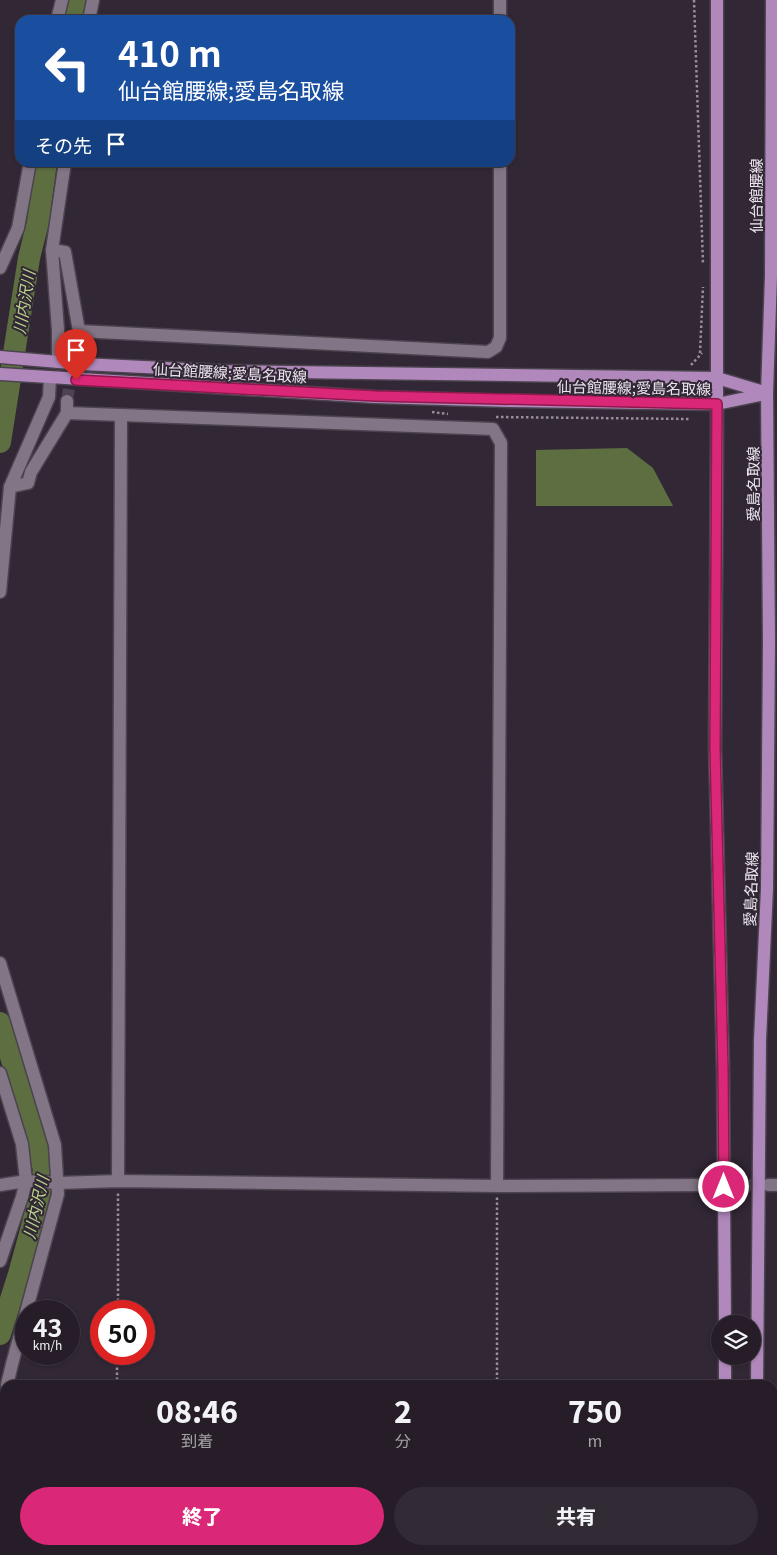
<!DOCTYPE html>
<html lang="ja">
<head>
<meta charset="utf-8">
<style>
  :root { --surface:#261d28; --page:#322a34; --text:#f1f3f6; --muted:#a4a2a8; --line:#423b45; --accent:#db2777 }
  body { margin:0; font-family:Georgia,"Noto Sans JP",serif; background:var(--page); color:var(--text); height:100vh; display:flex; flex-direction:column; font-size:19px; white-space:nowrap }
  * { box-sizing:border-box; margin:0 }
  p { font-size:16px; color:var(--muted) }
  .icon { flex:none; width:28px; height:28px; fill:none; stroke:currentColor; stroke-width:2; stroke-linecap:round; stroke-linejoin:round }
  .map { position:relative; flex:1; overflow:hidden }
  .details { position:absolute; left:0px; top:1380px; width:778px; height:175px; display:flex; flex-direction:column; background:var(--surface); border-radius:15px 15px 0 0; box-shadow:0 1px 4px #0004,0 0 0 1px var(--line) }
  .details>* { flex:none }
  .hud { position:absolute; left:15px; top:15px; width:500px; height:152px; border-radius:15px; box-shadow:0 1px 4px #0004,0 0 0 1px var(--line); background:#1a4fa0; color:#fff; overflow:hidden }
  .fabs { position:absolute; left:711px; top:1315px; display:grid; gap:10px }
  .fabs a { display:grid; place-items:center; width:50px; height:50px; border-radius:50%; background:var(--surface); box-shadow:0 1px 4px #0004,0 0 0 1px var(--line); font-size:25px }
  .speed { position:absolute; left:15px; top:1300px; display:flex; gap:10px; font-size:25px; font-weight:700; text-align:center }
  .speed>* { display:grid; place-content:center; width:65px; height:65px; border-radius:50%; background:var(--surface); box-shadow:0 1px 4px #0004,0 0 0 1px var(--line); line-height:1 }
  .speed small { font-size:12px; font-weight:400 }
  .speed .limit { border:8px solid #d22; background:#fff; color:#111 }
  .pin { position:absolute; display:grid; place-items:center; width:42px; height:42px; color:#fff; margin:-51px -21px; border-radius:50% 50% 50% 0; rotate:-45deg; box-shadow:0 0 5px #0007 }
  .pin .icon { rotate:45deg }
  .me { position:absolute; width:55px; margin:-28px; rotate:0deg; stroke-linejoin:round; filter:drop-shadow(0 0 4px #0008) }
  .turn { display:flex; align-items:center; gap:18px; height:105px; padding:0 20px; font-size:22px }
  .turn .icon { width:65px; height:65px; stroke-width:2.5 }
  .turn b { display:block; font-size:35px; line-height:42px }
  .then { display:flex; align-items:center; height:48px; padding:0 20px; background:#0003; gap:10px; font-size:19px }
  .eta { display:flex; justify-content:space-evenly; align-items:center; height:85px; text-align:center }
  .eta b { font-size:30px; font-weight:800; line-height:35px }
  .primary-button { display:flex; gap:10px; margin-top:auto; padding:10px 20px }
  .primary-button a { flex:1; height:58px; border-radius:30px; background:var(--accent); color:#fff; font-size:20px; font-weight:800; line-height:58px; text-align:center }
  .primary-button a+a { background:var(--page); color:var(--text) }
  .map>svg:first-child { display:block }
  .water { fill:#5d6e40 }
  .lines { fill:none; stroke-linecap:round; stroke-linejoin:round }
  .river { stroke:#5d6e40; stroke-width:22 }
  .minor-tunnel { stroke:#4e4351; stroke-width:12; stroke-dasharray:12 6; stroke-linecap:butt }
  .minor-casing { stroke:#4b434e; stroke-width:15 }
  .major-casing { stroke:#4b434e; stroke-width:15 }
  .path { stroke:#978e9a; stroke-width:2.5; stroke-dasharray:2.5 2.5; stroke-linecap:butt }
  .minor { stroke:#827585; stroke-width:12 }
  .major { stroke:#b088bb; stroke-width:12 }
  .route-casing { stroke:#8e194d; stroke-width:12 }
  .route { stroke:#db2777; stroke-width:9 }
  .labels { text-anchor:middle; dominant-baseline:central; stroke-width:4; stroke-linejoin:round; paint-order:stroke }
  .street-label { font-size:15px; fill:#ebe4ee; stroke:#322735 }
  .water-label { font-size:16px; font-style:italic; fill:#b9d58b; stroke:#322735 }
</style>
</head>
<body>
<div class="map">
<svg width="777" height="1555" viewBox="0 0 777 1555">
  <rect width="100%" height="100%" fill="#322735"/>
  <polygon class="water" points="627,448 653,468 673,506 536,506 536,450"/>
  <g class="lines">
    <g class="river">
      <polyline points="72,20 77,0"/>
      <polyline points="0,442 29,258 38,222 46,162"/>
      <polyline points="0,1023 34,1127 44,1170 33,1223 19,1274 0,1334"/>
    </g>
    <g class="minor-tunnel">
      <polyline points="67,401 76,343"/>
      <polyline points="713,1185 768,1185"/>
    </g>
    <defs>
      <g id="minor">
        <polyline points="57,20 62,0"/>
        <polyline points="89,20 93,0"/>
        <polyline points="500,20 500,0"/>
        <polyline points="52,250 65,252 79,331 76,343"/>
        <polyline points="0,268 18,228 30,162"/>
        <polyline points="79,331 488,352 496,347 500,338 500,162"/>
        <polyline points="58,362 58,330 52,250 65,162"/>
        <polyline points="67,413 493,429 501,443 497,1186"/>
        <polyline points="10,487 28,483 31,472 67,413 67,401"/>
        <polyline points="0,592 10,487 49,397 50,378"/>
        <polyline points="0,963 55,1145 58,1194 12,1364 7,1385"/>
        <polyline points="0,1073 22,1144 26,1181 22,1197 0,1261"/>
        <polyline points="118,1181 121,416"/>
        <polyline points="0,1185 26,1181 58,1183 118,1181 497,1186 712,1185"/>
        <polyline points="768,1185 777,1185"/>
        <polyline points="0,1471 2,1469 5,1402"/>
        <polyline points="0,1517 5,1538"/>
        <polyline points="8,1550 9,1555"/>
      </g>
      <g id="major">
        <polyline points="717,0 717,440 715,748 723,1069 725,1324"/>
        <polyline points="0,357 82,364 226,371 717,378 767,393"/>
        <polyline points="0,374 375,397 511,401 717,404 765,394"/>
        <polyline points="725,1356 725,1385"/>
        <polyline points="757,1385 760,1040 767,888 769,643 767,393 771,276 772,0"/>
        <polyline points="726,1550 726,1555"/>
        <polyline points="755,1555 755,1550"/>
      </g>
    </defs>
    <use href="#minor" class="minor-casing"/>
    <use href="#major" class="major-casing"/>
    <g class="path">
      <polyline points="694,0 703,264"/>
      <polyline points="700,353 703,287"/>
      <polyline points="691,365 702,353"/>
      <polyline points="432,412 448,414"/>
      <polyline points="496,417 690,419"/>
      <polyline points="118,1311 118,1193"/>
      <polyline points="117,1385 117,1354"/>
      <polyline points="497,1385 497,1197"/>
      <polyline points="117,1555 117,1550"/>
      <polyline points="497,1555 497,1550"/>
    </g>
    <use href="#minor" class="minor"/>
    <use href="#major" class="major"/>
  </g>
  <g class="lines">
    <defs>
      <polyline id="route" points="76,380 375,396 717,404 715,748 723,1069 724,1187"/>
    </defs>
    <use href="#route" class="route-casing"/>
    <use href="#route" class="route"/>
  </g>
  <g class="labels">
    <g class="street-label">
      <text transform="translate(755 196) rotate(-90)">仙台館腰線</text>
      <text transform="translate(230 372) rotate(3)">仙台館腰線;愛島名取線</text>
      <text transform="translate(634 387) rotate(1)">仙台館腰線;愛島名取線</text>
      <text transform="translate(752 484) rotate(-90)">愛島名取線</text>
      <text transform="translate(750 889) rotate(-88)">愛島名取線</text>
    </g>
    <g class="water-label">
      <text transform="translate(23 302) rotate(-81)">川内沢川</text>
      <text transform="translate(35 1207) rotate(-77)">川内沢川</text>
    </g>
  </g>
</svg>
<div class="fabs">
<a><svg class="icon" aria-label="layers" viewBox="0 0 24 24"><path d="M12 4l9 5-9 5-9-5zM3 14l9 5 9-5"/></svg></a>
</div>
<div class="speed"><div>43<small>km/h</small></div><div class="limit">50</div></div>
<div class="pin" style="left:76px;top:380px;background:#d93025"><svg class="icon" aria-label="arrive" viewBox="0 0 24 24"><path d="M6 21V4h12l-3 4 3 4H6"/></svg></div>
<svg class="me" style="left:724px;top:1187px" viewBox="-20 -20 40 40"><circle r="17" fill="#db2777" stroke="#fff" stroke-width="3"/><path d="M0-11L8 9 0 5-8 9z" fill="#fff"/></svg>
<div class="hud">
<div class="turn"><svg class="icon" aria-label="left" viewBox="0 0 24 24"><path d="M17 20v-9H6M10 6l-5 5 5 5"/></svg><div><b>410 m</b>仙台館腰線;愛島名取線</div></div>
<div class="then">その先<svg class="icon" aria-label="arrive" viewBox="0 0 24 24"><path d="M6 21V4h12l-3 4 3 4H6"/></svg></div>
</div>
<section class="details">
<div class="eta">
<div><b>08:46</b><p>到着</p></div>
<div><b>2</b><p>分</p></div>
<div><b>750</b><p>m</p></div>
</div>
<div class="primary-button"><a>終了</a><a>共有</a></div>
</section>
</div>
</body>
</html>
